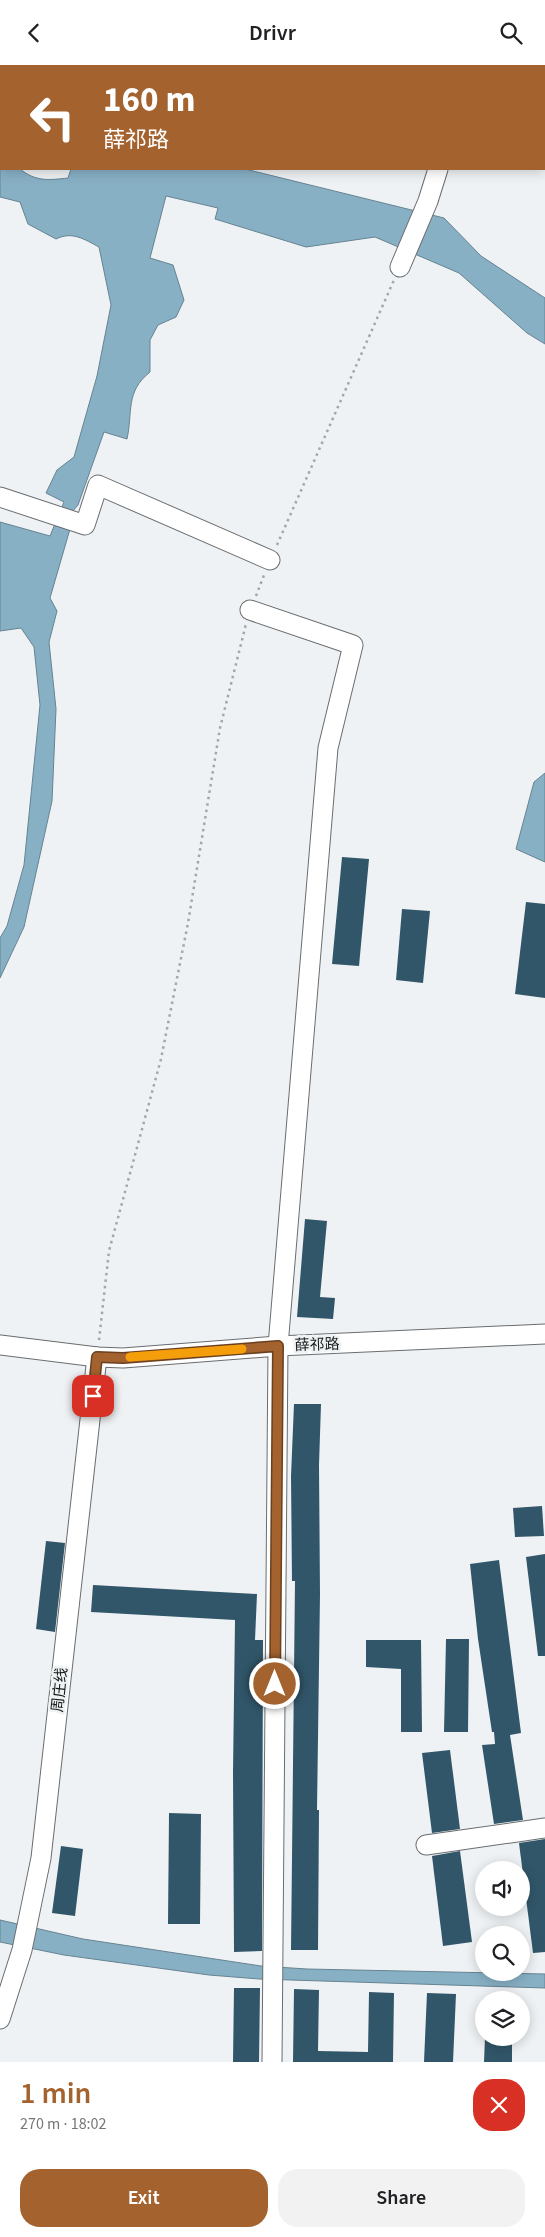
<!DOCTYPE html>
<html lang="en">
<head>
<meta charset="utf-8">
<style>
  :root { --surface:#fff; --page:#f2f2f2; --text:#202124; --muted:#757577; --accent:#a4622e }
  body { margin:0; font-family:"Source Sans 3","Noto Sans SC",sans-serif; background:var(--page); color:var(--text); height:100vh; display:flex; flex-direction:column; font-size:19px; white-space:nowrap }
  * { box-sizing:border-box; margin:0 }
  p { font-size:16px; color:var(--muted) }
  .icon { flex:none; width:28px; height:28px; fill:none; stroke:currentColor; stroke-width:2; stroke-linecap:round; stroke-linejoin:round }
  .map { position:relative; height:1997px; overflow:hidden }
  .panel { display:flex; flex-direction:column; background:var(--surface); flex:1 }
  .panel>* { flex:none }
  .guide { position:absolute; left:0px; top:0px; width:545px; height:105px; box-shadow:0 2px 12px #0003; background:#a4622e; color:#fff; overflow:hidden }
  .fabs { position:absolute; left:475px; top:1796px; display:grid; gap:10px }
  .fabs a { display:grid; place-items:center; width:55px; height:55px; border-radius:50%; background:var(--surface); box-shadow:0 2px 12px #0003; font-size:25px }
  .pin { position:absolute; display:grid; place-items:center; width:42px; height:42px; color:#fff; margin:-21px; border-radius:10px; box-shadow:0 2px 8px #0006 }
  .me { position:absolute; width:55px; margin:-28px; rotate:0deg; stroke-linejoin:round; filter:drop-shadow(0 0 4px #0008) }
  .turn { display:flex; align-items:center; gap:18px; height:105px; padding:0 20px; font-size:22px }
  .turn .icon { width:65px; height:65px; stroke-width:2.5 }
  .turn b { display:block; font-size:35px; line-height:42px }
  .round { display:grid; place-items:center; flex:none; width:52px; height:52px; border-radius:20px; background:var(--page) }
  .headline { display:flex; align-items:center; justify-content:space-between; height:85px; padding:0 20px }
  h1 { font-size:30px; font-weight:600; line-height:38px; color:var(--accent) }
  .action { display:flex; gap:10px; margin-top:auto; padding:10px 20px }
  .action a { flex:1; height:58px; border-radius:20px; background:var(--accent); color:#fff; font-size:20px; font-weight:600; line-height:58px; text-align:center }
  .action a+a { background:var(--page); color:var(--text) }
  header { display:flex; justify-content:space-between; align-items:center; height:65px; padding:0 20px; background:var(--surface); font-size:22px; font-weight:600 }
  .map>svg:first-child { display:block }
  .water { fill:#88b0c5; stroke:#668392 }
  .building { fill:#315669 }
  .lines { fill:none; stroke-linecap:round; stroke-linejoin:round }
  .minor-casing { stroke:#6a6d6f; stroke-width:21 }
  .path { stroke:#a4a6a8; stroke-width:2.5; stroke-dasharray:2.5 4; stroke-linecap:butt }
  .minor { stroke:#fff; stroke-width:19 }
  .route-casing { stroke:#6b401e; stroke-width:12 }
  .route { stroke:#a4622e; stroke-width:9 }
  .slow { stroke:#f59e0b; stroke-width:9 }
  .labels { text-anchor:middle; dominant-baseline:central; stroke-width:5; stroke-linejoin:round; paint-order:stroke }
  .street-label { font-size:15px; fill:#181a1a; stroke:#eff2f4 }
</style>
</head>
<body>
<header><svg class="icon" aria-label="back" viewBox="0 0 24 24"><path d="M15 5l-7 7 7 7"/></svg>Drivr<svg class="icon" aria-label="search" viewBox="0 0 24 24"><circle cx="10" cy="10" r="6"/><path d="M15 15l6 6"/></svg></header>
<div class="map">
<svg width="545" height="1997" viewBox="0 0 545 1997">
  <rect width="100%" height="100%" fill="#eff2f4"/>
  <g class="water">
    <polygon points="51,0 218,0 51,1"/>
    <path d="M0,104H20C36,117 49,115 68,113L71,104H245L444,153L481,191L545,233V279L527,268L459,208L375,172L306,182L215,154L218,143L166,131L150,193L173,200L184,235L176,252L158,260L150,275V307C125,327 133,347 127,374L104,367L78,440L72,447L70,464L50,533L57,546L49,577L56,644L52,736L24,862L0,913V873L7,861L24,800L40,640L34,582L21,563L0,566V457L50,471L64,437L46,428L57,405L74,392L97,311L111,240L99,182C84,174 72,166 56,174L28,159L20,137L0,132Z"/>
    <polygon points="545,708 545,797 516,784 534,717"/>
    <polygon points="0,1855 83,1874 261,1901 307,1904 545,1909 545,1923 259,1914 209,1910 64,1890 0,1877"/>
  </g>
  <g class="building">
    <polygon points="342,792 369,794 359,901 332,899"/>
    <polygon points="526,837 545,839 545,933 515,929"/>
    <polygon points="402,844 430,846 423,918 396,915"/>
    <polygon points="305,1154 327,1156 320,1232 335,1233 333,1254 297,1252"/>
    <polygon points="294,1339 321,1339 319,1400 320,1529 317,1745 319,1745 318,1885 291,1885 295,1516 292,1516 291,1411"/>
    <polygon points="542,1441 544,1471 515,1472 513,1443"/>
    <polygon points="46,1476 65,1478 55,1567 36,1564"/>
    <polygon points="545,1489 545,1591 538,1591 526,1492"/>
    <polygon points="499,1495 521,1668 510,1670 523,1755 494,1759 482,1680 495,1679 494,1667 492,1667 478,1574 470,1499"/>
    <polygon points="93,1520 257,1529 255,1575 263,1575 262,1886 234,1887 233,1707 235,1555 91,1547"/>
    <polygon points="446,1574 469,1574 468,1667 444,1667"/>
    <polygon points="366,1575 421,1575 422,1667 401,1667 401,1604 366,1602"/>
    <polygon points="450,1685 460,1764 432,1768 422,1688"/>
    <polygon points="169,1748 201,1749 200,1859 168,1859"/>
    <polygon points="545,1774 545,1887 533,1888 519,1778"/>
    <polygon points="61,1781 83,1784 75,1851 52,1848"/>
    <polygon points="460,1786 472,1877 443,1881 432,1791"/>
    <polygon points="234,1923 260,1923 259,1997 233,1997"/>
    <polygon points="294,1924 319,1925 318,1986 368,1987 369,1927 394,1928 393,1997 293,1997"/>
    <polygon points="427,1928 456,1929 453,1997 424,1997"/>
    <polygon points="485,1972 512,1972 512,1997 484,1997"/>
  </g>
  <g class="lines">
    <defs>
      <g id="minor">
        <polyline points="469,1 470,0"/>
        <polyline points="400,202 428,136 438,104"/>
        <polyline points="0,432 85,460 98,420 270,495"/>
        <polyline points="250,545 353,580 328,683 278,1281 272,1997"/>
        <polyline points="0,1280 97,1292 123,1293 278,1281 545,1269"/>
        <polyline points="426,1780 545,1763"/>
        <polyline points="0,1954 22,1885 41,1793 97,1292"/>
      </g>
    </defs>
    <use href="#minor" class="minor-casing"/>
    <g class="path">
      <polyline points="277,480 394,215"/>
      <polyline points="256,531 264,510"/>
      <polyline points="99,1275 109,1186 161,994 188,858 220,663 246,559"/>
    </g>
    <use href="#minor" class="minor"/>
  </g>
  <g class="lines">
    <defs>
      <polyline id="route" points="93,1331 97,1292 123,1293 278,1281 275,1619"/>
    </defs>
    <use href="#route" class="route-casing"/>
    <use href="#route" class="route"/>
    <polyline class="slow" points="130,1292 242,1284"/>
  </g>
  <g class="labels">
    <g class="street-label">
      <text transform="translate(317 1280) rotate(-2)">薛祁路</text>
      <text transform="translate(60 1625) rotate(-84)">周庄线</text>
    </g>
  </g>
</svg>
<div class="fabs">
<a><svg class="icon" aria-label="sound" viewBox="0 0 24 24"><path d="M4 9h4l5-4v14l-5-4H4zM17 9q2 3 0 6"/></svg></a>
<a><svg class="icon" aria-label="search" viewBox="0 0 24 24"><circle cx="10" cy="10" r="6"/><path d="M15 15l6 6"/></svg></a>
<a><svg class="icon" aria-label="layers" viewBox="0 0 24 24"><path d="M12 4l9 5-9 5-9-5zM3 14l9 5 9-5"/></svg></a>
</div>
<div class="pin" style="left:93px;top:1331px;background:#d93025"><svg class="icon" aria-label="arrive" viewBox="0 0 24 24"><path d="M6 21V4h12l-3 4 3 4H6"/></svg></div>
<svg class="me" style="left:275px;top:1619px" viewBox="-20 -20 40 40"><circle r="17" fill="#a4622e" stroke="#fff" stroke-width="3"/><path d="M0-11L8 9 0 5-8 9z" fill="#fff"/></svg>
<div class="guide">
<div class="turn"><svg class="icon" aria-label="left" viewBox="0 0 24 24"><path d="M17 20v-9H6M10 6l-5 5 5 5"/></svg><div><b>160 m</b>薛祁路</div></div>
</div>
</div>
<section class="panel">
<div class="headline"><div><h1>1 min</h1><p>270 m · 18:02</p></div><a class="round" style="background:#d93025;color:#fff"><svg class="icon" aria-label="close" viewBox="0 0 24 24"><path d="M6 6l12 12M18 6L6 18"/></svg></a></div>
<div class="action"><a>Exit</a><a>Share</a></div>
</section>
</body>
</html>
